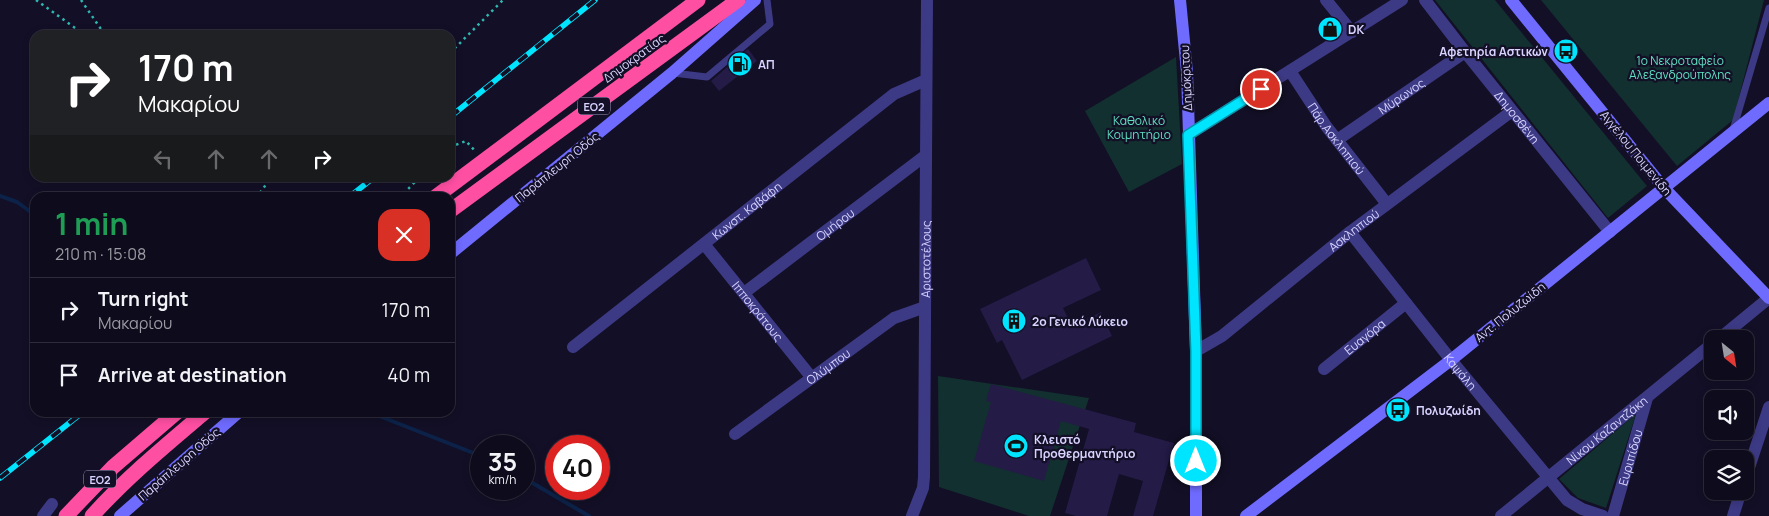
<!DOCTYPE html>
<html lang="en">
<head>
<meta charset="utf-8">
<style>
  :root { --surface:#0e0b1c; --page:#171425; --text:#f1f3f6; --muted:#9b9ba3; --line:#2e2b3b }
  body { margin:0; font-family:Manrope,sans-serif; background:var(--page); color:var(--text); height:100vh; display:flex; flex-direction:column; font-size:19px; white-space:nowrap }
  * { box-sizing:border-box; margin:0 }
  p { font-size:16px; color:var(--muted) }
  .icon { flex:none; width:28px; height:28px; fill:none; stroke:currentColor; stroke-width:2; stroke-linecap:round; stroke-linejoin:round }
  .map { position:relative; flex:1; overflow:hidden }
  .side { position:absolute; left:30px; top:192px; width:425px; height:225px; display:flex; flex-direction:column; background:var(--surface); border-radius:15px; box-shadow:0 2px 8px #0003,0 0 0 1px var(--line) }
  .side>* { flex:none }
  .guide { position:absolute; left:30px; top:30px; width:425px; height:152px; border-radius:15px; box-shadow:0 2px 8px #0003,0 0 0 1px var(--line); background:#202124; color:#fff; overflow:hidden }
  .needle { width:32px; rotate:150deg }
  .fabs { position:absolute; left:1704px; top:330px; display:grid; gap:10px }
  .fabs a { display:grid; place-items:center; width:50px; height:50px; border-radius:10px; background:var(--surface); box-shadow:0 2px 8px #0003,0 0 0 1px var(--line); font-size:25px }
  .speed { position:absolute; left:470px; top:435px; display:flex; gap:10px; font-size:25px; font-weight:700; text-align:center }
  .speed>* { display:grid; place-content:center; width:65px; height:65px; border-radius:50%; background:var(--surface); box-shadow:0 2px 8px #0003,0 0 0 1px var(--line); line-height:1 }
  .speed small { font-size:12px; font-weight:400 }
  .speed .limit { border:8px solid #d22; background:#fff; color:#111 }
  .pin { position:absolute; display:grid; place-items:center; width:42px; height:42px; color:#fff; margin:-21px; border:2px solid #fff; border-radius:50%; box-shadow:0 1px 5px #0007 }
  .me { position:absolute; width:55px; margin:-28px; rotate:0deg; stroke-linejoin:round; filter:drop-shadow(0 0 4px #0008) }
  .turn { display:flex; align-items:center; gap:18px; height:105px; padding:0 25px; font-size:22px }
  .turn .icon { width:65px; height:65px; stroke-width:2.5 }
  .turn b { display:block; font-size:35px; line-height:42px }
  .lanes { display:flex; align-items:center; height:48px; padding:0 25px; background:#0003; justify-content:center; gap:25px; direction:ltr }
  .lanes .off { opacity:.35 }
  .round { display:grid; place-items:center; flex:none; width:52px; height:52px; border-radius:15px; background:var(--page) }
  .summary { display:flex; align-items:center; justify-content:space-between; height:85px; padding:0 25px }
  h1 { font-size:30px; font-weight:700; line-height:38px; color:#1e9e55 }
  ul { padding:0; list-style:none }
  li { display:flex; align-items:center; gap:15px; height:65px; padding:0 25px; border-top:1px solid var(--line) }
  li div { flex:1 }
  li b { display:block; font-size:19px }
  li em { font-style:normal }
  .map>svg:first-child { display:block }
  .green { fill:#12302f }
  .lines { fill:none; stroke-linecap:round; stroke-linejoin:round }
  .stream { stroke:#0c2248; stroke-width:4 }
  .building { fill:#241b47 }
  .path { stroke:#2fb8b0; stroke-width:2.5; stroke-dasharray:2.5 4; stroke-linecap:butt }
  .lane { stroke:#3d3a85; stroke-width:7 }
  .street { stroke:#3d3a85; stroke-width:12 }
  .secondary { stroke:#6f6bff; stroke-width:12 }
  .highway { stroke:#ff4fa3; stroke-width:15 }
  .rail-casing { stroke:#00e5ff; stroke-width:5.5 }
  .rail { stroke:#130f26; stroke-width:4; stroke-dasharray:11; stroke-linecap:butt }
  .route-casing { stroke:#0095a6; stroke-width:12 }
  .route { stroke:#00e5ff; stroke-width:9 }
  .labels { text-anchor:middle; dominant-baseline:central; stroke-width:4.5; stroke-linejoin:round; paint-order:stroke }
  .shield { fill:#130f26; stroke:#9e99be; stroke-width:1 }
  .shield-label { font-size:11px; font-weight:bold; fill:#d9d4ff }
  .poi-label { font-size:12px; font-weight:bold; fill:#d9d4ff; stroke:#130f26; text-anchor:start }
  .street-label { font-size:12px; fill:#d9d4ff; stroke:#130f26 }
  .park-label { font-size:12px; fill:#5fe0c0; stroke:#130f26 }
</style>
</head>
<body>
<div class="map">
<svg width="1769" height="516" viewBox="0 0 1769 516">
  <rect width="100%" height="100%" fill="#130f26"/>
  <g class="green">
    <polygon points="1435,0 1495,0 1647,186 1608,218"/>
    <polygon points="1541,0 1764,0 1733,120 1677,166"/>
    <polygon points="1176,57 1182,164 1129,192 1085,111"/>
    <polygon points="938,376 1089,398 1050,516 1029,516 939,487"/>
    <polygon points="1636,414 1606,508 1578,498 1559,479"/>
  </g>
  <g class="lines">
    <g class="stream">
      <polyline points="0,196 17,202 35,215"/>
      <polyline points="369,412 481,456"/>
      <polyline points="524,478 589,516"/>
    </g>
  </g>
  <g class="building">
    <polygon points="748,49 757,61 719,91 711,81"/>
    <polygon points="1086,258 1101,290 1063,308 1072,326 1101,312 1112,336 1022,380 1002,340 997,343 980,309"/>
    <polygon points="991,384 1136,423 1134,432 1174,443 1153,516 1133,516 1143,481 1119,474 1107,516 1076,516 1065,513 1089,429 1061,421 1044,481 974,461 991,402 986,401"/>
  </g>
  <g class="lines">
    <g class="path">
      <polyline points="36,0 85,35"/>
      <polyline points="81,0 105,35"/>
      <polyline points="450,53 503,0"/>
      <polyline points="450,147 466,141 476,152"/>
      <polyline points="256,198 271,178"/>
      <polyline points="399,198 419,178"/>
    </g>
    <g class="lane">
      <polyline points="673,73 707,77 770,24 767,0"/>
      <polyline points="1733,130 1769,8"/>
    </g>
    <g class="street">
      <polyline points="1326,0 1352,32"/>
      <path id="s1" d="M1425,0L1465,52L1610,232"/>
      <path id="s2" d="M1290,71L1326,126L1387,204"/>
      <polyline points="1188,135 1402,0"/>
      <path id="s3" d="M1337,140L1465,52"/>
      <path id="s4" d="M1350,232L1451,360L1567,500L1582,509L1603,516"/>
      <path id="s5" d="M704,244L812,378"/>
      <path id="s6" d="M744,293L926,155"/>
      <polyline points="1719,339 1769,298"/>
      <path id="s7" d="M573,347L894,94L926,80"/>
      <path id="s8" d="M1196,351L1222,336L1350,232L1512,111"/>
      <path id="s9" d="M1324,369L1406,303"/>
      <path id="s10" d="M735,434L894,318L925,307"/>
      <polyline points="1745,480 1769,407"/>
      <polyline points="43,516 52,504"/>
      <path id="s11" d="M912,516L923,488L924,477L927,0"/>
      <path id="s12" d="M1501,516L1712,344"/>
      <path id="s13" d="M1613,516L1647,398"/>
      <polyline points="1733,516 1741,491"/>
    </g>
    <g class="secondary">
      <polyline points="1180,0 1187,72 1196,351 1196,516"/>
      <polyline points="1511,0 1664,188 1769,298"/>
      <polyline points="450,254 672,73 755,0"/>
      <polyline points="120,516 239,412"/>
      <polyline points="1246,516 1451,360 1769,103"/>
    </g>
    <g class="highway">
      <polyline points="434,198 698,0"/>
      <polyline points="450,211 738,0"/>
      <polyline points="66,516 113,467 177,412"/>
      <path d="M92,516C126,478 166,445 205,412"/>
    </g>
    <defs>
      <g id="rail">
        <polyline points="450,117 595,0"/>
        <polyline points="348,198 373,178"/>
        <polyline points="0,478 83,412"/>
      </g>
    </defs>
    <use href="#rail" class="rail-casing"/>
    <use href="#rail" class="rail"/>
  </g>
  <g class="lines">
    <defs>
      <polyline id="route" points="1196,461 1196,351 1188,135 1261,89"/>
    </defs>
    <use href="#route" class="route-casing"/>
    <use href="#route" class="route"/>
  </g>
  <defs>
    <symbol id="shop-disc" viewBox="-11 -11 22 22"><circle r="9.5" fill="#00e5ff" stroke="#130f26"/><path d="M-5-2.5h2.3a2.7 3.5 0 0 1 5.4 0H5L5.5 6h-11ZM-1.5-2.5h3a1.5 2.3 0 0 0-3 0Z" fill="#111"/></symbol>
    <symbol id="bus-disc" viewBox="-11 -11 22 22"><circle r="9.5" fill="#00e5ff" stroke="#130f26"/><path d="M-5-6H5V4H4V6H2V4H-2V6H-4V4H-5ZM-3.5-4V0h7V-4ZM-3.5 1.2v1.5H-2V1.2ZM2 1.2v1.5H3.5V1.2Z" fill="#111"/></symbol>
    <symbol id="fuel-disc" viewBox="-11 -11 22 22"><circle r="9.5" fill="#00e5ff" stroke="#130f26"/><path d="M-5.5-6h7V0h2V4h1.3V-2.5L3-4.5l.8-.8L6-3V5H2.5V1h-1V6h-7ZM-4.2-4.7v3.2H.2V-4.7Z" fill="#111"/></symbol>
    <symbol id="building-disc" viewBox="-11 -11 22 22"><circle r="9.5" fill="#00e5ff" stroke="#130f26"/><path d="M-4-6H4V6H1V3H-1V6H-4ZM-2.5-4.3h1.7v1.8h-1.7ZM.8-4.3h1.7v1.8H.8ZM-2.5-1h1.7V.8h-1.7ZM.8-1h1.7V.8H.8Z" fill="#111"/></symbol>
    <symbol id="stadium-disc" viewBox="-11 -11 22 22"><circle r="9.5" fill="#00e5ff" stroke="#130f26"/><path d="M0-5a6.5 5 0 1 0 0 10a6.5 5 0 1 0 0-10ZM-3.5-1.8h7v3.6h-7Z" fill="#111"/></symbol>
  </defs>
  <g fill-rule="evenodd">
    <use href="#shop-disc" x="1316" y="15" width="28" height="28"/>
    <use href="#bus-disc" x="1552" y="37" width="28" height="28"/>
    <use href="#fuel-disc" x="726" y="50" width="28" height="28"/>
    <use href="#building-disc" x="1000" y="307" width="28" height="28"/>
    <use href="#bus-disc" x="1384" y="396" width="28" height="28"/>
    <use href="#stadium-disc" x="1002" y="432" width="28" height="28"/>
  </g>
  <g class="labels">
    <g class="shield">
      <rect x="578" y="97.5" width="32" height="17" rx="4"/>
      <rect x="84" y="470.5" width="32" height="17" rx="4"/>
    </g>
    <g class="shield-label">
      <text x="594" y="106">ΕΟ2</text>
      <text x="100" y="479">ΕΟ2</text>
    </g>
    <g class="poi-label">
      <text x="1348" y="29">DK</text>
      <text x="1548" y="51" text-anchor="end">Αφετηρία Αστικών</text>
      <text x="758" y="64">ΑΠ</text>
      <text x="1032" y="321">2ο Γενικό Λύκειο</text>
      <text x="1416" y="410">Πολυζωίδη</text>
      <text x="1034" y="439">Κλειστό<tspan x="1034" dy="14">Προθερμαντήριο</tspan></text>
    </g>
    <g class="street-label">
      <text transform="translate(634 58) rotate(-36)">Δημοκρατίας</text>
      <text transform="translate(1186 78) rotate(-93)">Δημόκριτου</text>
      <text stroke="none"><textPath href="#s3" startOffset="78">Μύρωνος</textPath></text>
      <text stroke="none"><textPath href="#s1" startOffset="149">Δημοσθένη</textPath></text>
      <text stroke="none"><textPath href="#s2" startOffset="82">Πάρ.Ασκληπιού</textPath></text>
      <text transform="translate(1636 153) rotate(51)">Αγγέλου Ποιμενίδη</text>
      <text transform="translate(557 167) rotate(-39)">Παράπλευρη Οδός</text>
      <text stroke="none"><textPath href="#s7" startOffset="221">Κωνστ. Καβάφη</textPath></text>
      <text stroke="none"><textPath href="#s6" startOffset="114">Ομήρου</textPath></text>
      <text stroke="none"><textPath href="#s8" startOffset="199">Ασκληπιού</textPath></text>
      <text stroke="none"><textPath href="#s11" startOffset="259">Αριστοτέλους</textPath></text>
      <text stroke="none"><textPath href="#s5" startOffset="86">Ιπποκράτους</textPath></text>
      <text transform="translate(1510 312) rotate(-39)">Αντ. Πολυζωίδη</text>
      <text stroke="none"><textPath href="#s9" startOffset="52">Ευαγόρα</textPath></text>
      <text stroke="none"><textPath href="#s10" startOffset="115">Ολύμπου</textPath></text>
      <text stroke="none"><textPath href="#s4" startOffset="178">Καψάλη</textPath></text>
      <text stroke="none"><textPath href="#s12" startOffset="136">Νίκου Καζαντζάκη</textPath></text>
      <text stroke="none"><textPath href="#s13" startOffset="61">Ευριπίδου</textPath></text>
      <text transform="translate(179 464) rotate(-41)">Παράπλευρη Οδός</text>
    </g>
    <g class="park-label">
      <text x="1680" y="60">1ο Νεκροταφείο<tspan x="1680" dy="14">Αλεξανδρούπολης</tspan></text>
      <text x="1139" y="120">Καθολικό<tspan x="1139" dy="14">Κοιμητήριο</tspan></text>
    </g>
  </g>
</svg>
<div class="fabs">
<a><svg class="needle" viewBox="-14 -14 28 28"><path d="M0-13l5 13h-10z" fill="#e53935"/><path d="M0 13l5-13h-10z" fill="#9b9ba3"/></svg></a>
<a><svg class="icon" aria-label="sound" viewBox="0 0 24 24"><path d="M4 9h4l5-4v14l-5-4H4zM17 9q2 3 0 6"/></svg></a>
<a><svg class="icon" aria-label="layers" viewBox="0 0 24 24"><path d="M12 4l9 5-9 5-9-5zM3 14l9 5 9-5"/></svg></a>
</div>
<div class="speed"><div>35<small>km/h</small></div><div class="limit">40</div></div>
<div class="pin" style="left:1261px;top:89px;background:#d93025"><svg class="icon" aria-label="arrive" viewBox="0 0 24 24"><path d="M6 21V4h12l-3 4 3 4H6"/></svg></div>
<svg class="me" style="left:1196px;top:461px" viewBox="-20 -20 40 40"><circle r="17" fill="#00e5ff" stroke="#fff" stroke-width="3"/><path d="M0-11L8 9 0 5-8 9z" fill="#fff"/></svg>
<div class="guide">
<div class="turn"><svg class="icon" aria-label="right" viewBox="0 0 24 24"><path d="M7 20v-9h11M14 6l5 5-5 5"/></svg><div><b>170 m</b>Μακαρίου</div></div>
<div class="lanes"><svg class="icon off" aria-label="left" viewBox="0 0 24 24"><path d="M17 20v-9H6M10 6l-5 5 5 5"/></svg><svg class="icon off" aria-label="ahead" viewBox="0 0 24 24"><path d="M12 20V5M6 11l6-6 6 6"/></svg><svg class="icon off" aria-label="ahead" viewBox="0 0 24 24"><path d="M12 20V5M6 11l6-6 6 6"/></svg><svg class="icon" aria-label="right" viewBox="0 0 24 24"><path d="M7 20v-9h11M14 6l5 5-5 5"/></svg></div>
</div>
<section class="side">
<div class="summary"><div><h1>1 min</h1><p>210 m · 15:08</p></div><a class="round" style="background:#d93025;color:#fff"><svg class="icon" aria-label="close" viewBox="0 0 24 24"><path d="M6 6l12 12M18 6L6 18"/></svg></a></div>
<ul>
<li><svg class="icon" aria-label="right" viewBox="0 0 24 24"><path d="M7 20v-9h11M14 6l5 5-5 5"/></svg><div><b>Turn right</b><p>Μακαρίου</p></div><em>170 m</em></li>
<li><svg class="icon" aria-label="arrive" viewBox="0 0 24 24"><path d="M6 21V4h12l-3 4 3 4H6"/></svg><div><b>Arrive at destination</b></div><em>40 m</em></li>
</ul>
</section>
</div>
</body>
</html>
